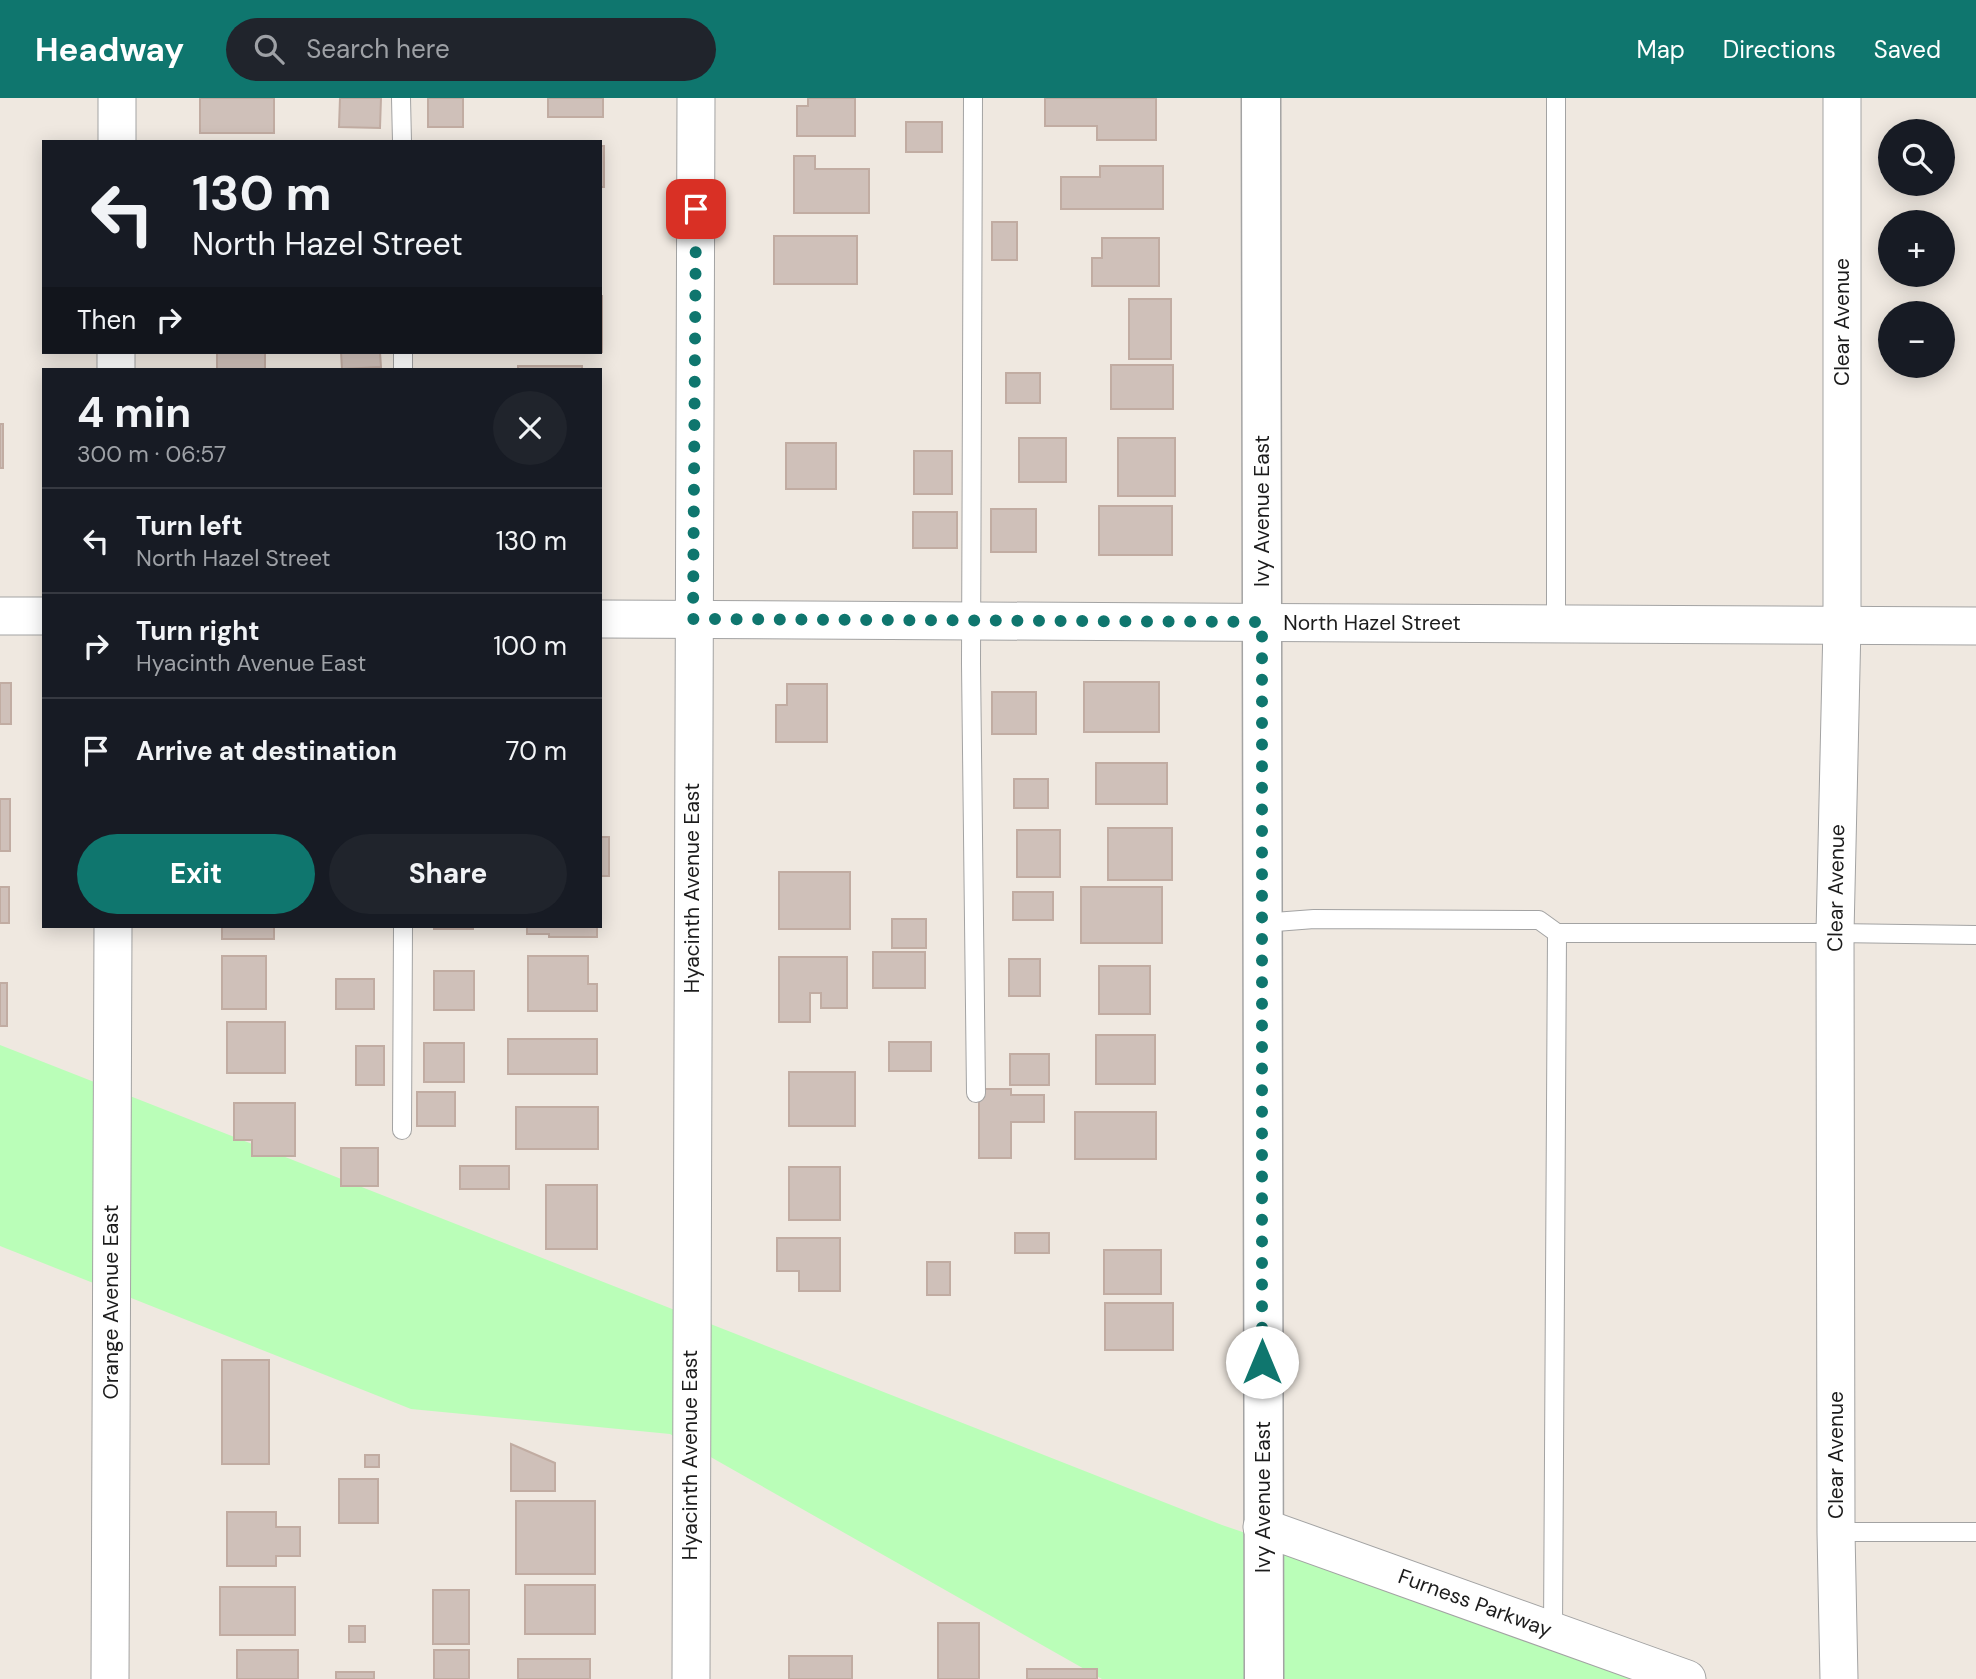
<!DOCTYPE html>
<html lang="en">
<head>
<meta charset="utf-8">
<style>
  :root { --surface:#171b24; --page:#20242c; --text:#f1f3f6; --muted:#9ea1a6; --line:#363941; --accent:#0f766e }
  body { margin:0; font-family:"DM Sans",sans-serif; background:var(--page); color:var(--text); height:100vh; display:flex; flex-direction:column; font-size:26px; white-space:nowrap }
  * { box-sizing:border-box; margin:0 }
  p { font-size:23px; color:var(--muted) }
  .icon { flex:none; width:38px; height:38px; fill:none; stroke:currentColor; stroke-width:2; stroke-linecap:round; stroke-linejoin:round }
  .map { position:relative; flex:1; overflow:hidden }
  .details { position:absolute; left:42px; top:270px; width:560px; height:560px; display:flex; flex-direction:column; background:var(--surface); border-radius:0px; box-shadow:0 4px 18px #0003 }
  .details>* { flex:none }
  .banner { position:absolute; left:42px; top:42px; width:560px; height:214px; border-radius:0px; box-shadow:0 4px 18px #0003; background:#171b24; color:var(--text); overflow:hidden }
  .tools { position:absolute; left:1878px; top:21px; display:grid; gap:14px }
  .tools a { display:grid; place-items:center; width:77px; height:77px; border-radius:50%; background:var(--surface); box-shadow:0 4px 18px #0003; font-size:35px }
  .pin { position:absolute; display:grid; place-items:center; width:60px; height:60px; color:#fff; margin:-30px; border-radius:14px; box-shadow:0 4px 10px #0006 }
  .me { position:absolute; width:77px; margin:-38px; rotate:0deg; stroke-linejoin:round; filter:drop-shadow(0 0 5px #0008) }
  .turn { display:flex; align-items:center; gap:24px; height:147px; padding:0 35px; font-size:32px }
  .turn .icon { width:91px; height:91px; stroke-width:2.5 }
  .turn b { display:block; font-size:49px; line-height:60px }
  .then { display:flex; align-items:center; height:66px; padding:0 35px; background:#0003; gap:14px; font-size:26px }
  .round { display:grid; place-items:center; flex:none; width:74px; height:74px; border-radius:37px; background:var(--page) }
  .overview { display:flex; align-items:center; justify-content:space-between; height:119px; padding:0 35px }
  h1 { font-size:42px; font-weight:700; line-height:52px }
  .action { display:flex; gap:14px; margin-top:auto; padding:14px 35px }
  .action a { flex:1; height:80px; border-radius:42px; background:var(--accent); color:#fff; font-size:28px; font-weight:700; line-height:80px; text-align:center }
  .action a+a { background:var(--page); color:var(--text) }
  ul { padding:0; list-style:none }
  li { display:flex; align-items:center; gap:21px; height:105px; padding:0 35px; border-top:2px solid var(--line) }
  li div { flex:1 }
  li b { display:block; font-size:26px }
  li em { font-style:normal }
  header { display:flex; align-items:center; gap:42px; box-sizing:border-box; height:98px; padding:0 35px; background:var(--accent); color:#fff }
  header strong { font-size:33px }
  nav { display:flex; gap:38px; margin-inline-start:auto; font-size:24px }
  .search { width:490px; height:63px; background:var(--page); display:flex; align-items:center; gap:18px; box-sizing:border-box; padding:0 24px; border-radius:38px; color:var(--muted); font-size:26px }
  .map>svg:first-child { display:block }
  .park { fill:#bafeb8 }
  .building { fill:#cfc0b9; stroke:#c1aca2; stroke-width:2 }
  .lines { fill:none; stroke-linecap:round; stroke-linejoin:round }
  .service-casing { stroke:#a3a3a3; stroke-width:20 }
  .minor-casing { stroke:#a3a3a3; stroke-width:39 }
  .tertiary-casing { stroke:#a3a3a3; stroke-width:41 }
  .service { stroke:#fff; stroke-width:18 }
  .minor { stroke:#fff; stroke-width:37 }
  .tertiary { stroke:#fff; stroke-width:38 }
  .route { stroke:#0f766e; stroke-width:12; stroke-dasharray:0 21.6 }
  .labels { text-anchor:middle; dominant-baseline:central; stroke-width:5; stroke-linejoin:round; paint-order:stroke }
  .street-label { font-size:21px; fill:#1c1c1c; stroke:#fff }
</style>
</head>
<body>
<header>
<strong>Headway</strong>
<div class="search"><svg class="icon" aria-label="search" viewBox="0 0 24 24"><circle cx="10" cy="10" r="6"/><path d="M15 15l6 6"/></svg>Search here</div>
<nav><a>Map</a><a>Directions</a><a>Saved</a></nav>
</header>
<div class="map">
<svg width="1976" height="1581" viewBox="0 0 1976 1581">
  <rect width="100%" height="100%" fill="#efe8e0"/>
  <polygon class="park" points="0,947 1222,1427 1678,1581 1102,1581 670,1336 411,1311 0,1148"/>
  <g class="building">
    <rect x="200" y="0" width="74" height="35"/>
    <polygon points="340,0 381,0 380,30 339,29"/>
    <rect x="428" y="0" width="35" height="29"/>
    <rect x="548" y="0" width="55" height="19"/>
    <polygon points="808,0 855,0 855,38 797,38 797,8 808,8"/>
    <polygon points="1045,0 1156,0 1156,42 1097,42 1097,28 1045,28"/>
    <rect x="906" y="24" width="36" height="30"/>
    <rect x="600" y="48" width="4" height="41"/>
    <polygon points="794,58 815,58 815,71 869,71 869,115 794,115"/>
    <polygon points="1100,68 1163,68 1163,111 1061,111 1061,79 1100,79"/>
    <rect x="992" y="124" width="25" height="38"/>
    <rect x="774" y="138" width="83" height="48"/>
    <polygon points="1102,140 1159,140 1159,188 1092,188 1092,160 1102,160"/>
    <polygon points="600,198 602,198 602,254 528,254 600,254"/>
    <rect x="1129" y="201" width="42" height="60"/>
    <rect x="217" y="254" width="48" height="17"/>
    <polygon points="341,254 380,254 381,269 342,271"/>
    <rect x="1111" y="267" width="62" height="44"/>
    <rect x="518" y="268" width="64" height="3"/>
    <rect x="1006" y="275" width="34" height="30"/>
    <rect x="0" y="326" width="3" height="44"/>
    <rect x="1019" y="340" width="47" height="44"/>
    <rect x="1118" y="340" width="57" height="58"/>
    <rect x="786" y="345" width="50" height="46"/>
    <rect x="914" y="353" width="38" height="43"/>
    <rect x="1099" y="408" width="73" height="49"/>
    <rect x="991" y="411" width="45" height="43"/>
    <rect x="913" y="414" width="44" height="36"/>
    <rect x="1084" y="584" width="75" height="50"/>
    <rect x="0" y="585" width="11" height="41"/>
    <polygon points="787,586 827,586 827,644 776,644 776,607 787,607"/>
    <rect x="992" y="594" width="44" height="42"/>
    <rect x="1096" y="665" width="71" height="41"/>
    <rect x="1014" y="681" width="34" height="29"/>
    <rect x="0" y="701" width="10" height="52"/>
    <rect x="1108" y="730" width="64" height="52"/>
    <rect x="1017" y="732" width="43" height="47"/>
    <rect x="600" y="739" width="9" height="39"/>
    <rect x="779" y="774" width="71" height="57"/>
    <rect x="0" y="789" width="9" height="36"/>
    <rect x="1081" y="789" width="81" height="56"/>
    <rect x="1013" y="794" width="40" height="28"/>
    <rect x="892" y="821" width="34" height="29"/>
    <rect x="222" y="828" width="52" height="13"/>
    <rect x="434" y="828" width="39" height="3"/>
    <polygon points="527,828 597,828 597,839 549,839 549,836 527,836"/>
    <rect x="873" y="854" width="52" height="36"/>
    <rect x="222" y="858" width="44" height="53"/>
    <polygon points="528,858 588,858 588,886 597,886 597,913 528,913"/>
    <polygon points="779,859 847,859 847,910 821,910 821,895 810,895 810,924 779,924"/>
    <rect x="1009" y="861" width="31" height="37"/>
    <rect x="1099" y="868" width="51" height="48"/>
    <rect x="434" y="873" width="40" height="39"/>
    <rect x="336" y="881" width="38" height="30"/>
    <rect x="0" y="885" width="7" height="43"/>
    <rect x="227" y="924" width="58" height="51"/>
    <rect x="1096" y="937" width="59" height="49"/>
    <rect x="508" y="941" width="89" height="35"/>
    <rect x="889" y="944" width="42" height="29"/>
    <rect x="424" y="945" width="40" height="39"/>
    <rect x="356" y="948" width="28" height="39"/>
    <rect x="1010" y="956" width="39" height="31"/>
    <rect x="789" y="974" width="66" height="54"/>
    <polygon points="979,991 1011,991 1011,997 1044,997 1044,1024 1011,1024 1011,1060 979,1060"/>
    <rect x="417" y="994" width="38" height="34"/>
    <polygon points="234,1005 295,1005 295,1058 252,1058 252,1042 234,1042"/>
    <rect x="516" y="1009" width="82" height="42"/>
    <rect x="1075" y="1014" width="81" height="47"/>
    <rect x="341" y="1050" width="37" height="38"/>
    <rect x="460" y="1068" width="49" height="23"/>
    <rect x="789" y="1069" width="51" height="53"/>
    <rect x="546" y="1087" width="51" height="64"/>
    <rect x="1015" y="1135" width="34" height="20"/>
    <polygon points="777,1140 840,1140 840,1193 799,1193 799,1173 777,1173"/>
    <rect x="1104" y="1152" width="57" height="44"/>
    <rect x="927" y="1164" width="23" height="33"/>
    <rect x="1105" y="1205" width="68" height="47"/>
    <rect x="222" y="1262" width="47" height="104"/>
    <polygon points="511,1346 555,1365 555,1393 511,1393"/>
    <rect x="365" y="1357" width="14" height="12"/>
    <rect x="339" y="1381" width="39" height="44"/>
    <rect x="516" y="1403" width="79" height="73"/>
    <polygon points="227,1414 276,1414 276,1429 300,1429 300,1458 276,1458 276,1468 227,1468"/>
    <rect x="525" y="1487" width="70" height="49"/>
    <rect x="220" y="1489" width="75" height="48"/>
    <rect x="433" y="1492" width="36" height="54"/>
    <rect x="938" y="1525" width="41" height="56"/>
    <rect x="349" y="1528" width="16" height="16"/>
    <rect x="237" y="1552" width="61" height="29"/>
    <rect x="434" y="1552" width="35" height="29"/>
    <rect x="789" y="1558" width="63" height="23"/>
    <rect x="518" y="1561" width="72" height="20"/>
    <rect x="1027" y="1571" width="70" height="10"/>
    <rect x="336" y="1574" width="38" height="7"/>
  </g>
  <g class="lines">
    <defs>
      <g id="service">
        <polyline points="401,0 402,44"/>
        <polyline points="973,0 971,566 976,995"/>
        <polyline points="403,254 403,271"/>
        <polyline points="1556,526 1556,0"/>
        <polyline points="1262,825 1314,821 1539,822 1557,835 1835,835 1976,837"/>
        <polyline points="402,1032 403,828"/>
        <polyline points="1836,1434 1976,1434"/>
        <polyline points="1553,1533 1557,835"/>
      </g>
      <g id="minor">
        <polyline points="117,44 117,0"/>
        <polyline points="116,271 116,254"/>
        <polyline points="0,518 44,518"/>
        <polyline points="600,521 1976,528"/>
        <polyline points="1262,1429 1687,1581"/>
        <polyline points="110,1581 113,828"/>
        <polyline points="691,1581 696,0"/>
        <polyline points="1839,1581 1836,1434 1835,835 1842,527 1842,0"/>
      </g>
      <polyline id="tertiary" points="1261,0 1264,1581"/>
    </defs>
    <use href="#service" class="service-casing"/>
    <use href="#minor" class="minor-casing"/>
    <use href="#tertiary" class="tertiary-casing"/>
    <use href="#service" class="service"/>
    <use href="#minor" class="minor"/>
    <use href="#tertiary" class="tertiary"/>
  </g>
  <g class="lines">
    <polyline class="route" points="696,111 693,521 1262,524 1262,1264"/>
  </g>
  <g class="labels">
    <g class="street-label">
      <text transform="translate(1842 224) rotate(-90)">Clear Avenue</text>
      <text transform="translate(1262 413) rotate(-90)">Ivy Avenue East</text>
      <text x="1372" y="525">North Hazel Street</text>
      <text transform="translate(692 790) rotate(-90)">Hyacinth Avenue East</text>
      <text transform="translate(1836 790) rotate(-89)">Clear Avenue</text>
      <text transform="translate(111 1204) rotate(-90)">Orange Avenue East</text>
      <text transform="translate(690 1357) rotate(-90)">Hyacinth Avenue East</text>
      <text transform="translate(1836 1357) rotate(-90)">Clear Avenue</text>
      <text transform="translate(1263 1399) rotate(-90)">Ivy Avenue East</text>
      <text transform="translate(1475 1505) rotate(20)">Furness Parkway</text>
    </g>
  </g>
</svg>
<div class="tools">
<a><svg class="icon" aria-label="search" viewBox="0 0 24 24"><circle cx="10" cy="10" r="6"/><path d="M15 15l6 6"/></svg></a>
<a>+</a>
<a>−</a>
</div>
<div class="pin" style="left:696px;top:111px;background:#d93025"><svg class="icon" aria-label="arrive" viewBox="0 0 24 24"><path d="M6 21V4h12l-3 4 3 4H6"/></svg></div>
<svg class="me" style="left:1262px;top:1264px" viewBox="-20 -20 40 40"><circle r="19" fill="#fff"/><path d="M0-13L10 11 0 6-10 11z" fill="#0f766e"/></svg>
<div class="banner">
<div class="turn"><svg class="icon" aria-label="left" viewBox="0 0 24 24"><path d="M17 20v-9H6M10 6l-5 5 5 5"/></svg><div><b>130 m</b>North Hazel Street</div></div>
<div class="then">Then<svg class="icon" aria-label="right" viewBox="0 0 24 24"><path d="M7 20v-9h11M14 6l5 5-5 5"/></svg></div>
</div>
<section class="details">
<div class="overview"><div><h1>4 min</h1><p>300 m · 06:57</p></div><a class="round"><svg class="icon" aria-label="close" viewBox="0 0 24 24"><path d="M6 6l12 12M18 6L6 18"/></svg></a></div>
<ul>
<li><svg class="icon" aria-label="left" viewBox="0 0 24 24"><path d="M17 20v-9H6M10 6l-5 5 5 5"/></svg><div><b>Turn left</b><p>North Hazel Street</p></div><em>130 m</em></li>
<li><svg class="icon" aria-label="right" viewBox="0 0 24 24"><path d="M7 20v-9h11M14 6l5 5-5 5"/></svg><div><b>Turn right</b><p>Hyacinth Avenue East</p></div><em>100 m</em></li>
<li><svg class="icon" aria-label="arrive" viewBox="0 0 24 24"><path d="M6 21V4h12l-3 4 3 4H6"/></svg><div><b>Arrive at destination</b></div><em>70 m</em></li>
</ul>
<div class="action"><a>Exit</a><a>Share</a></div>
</section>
</div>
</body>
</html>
